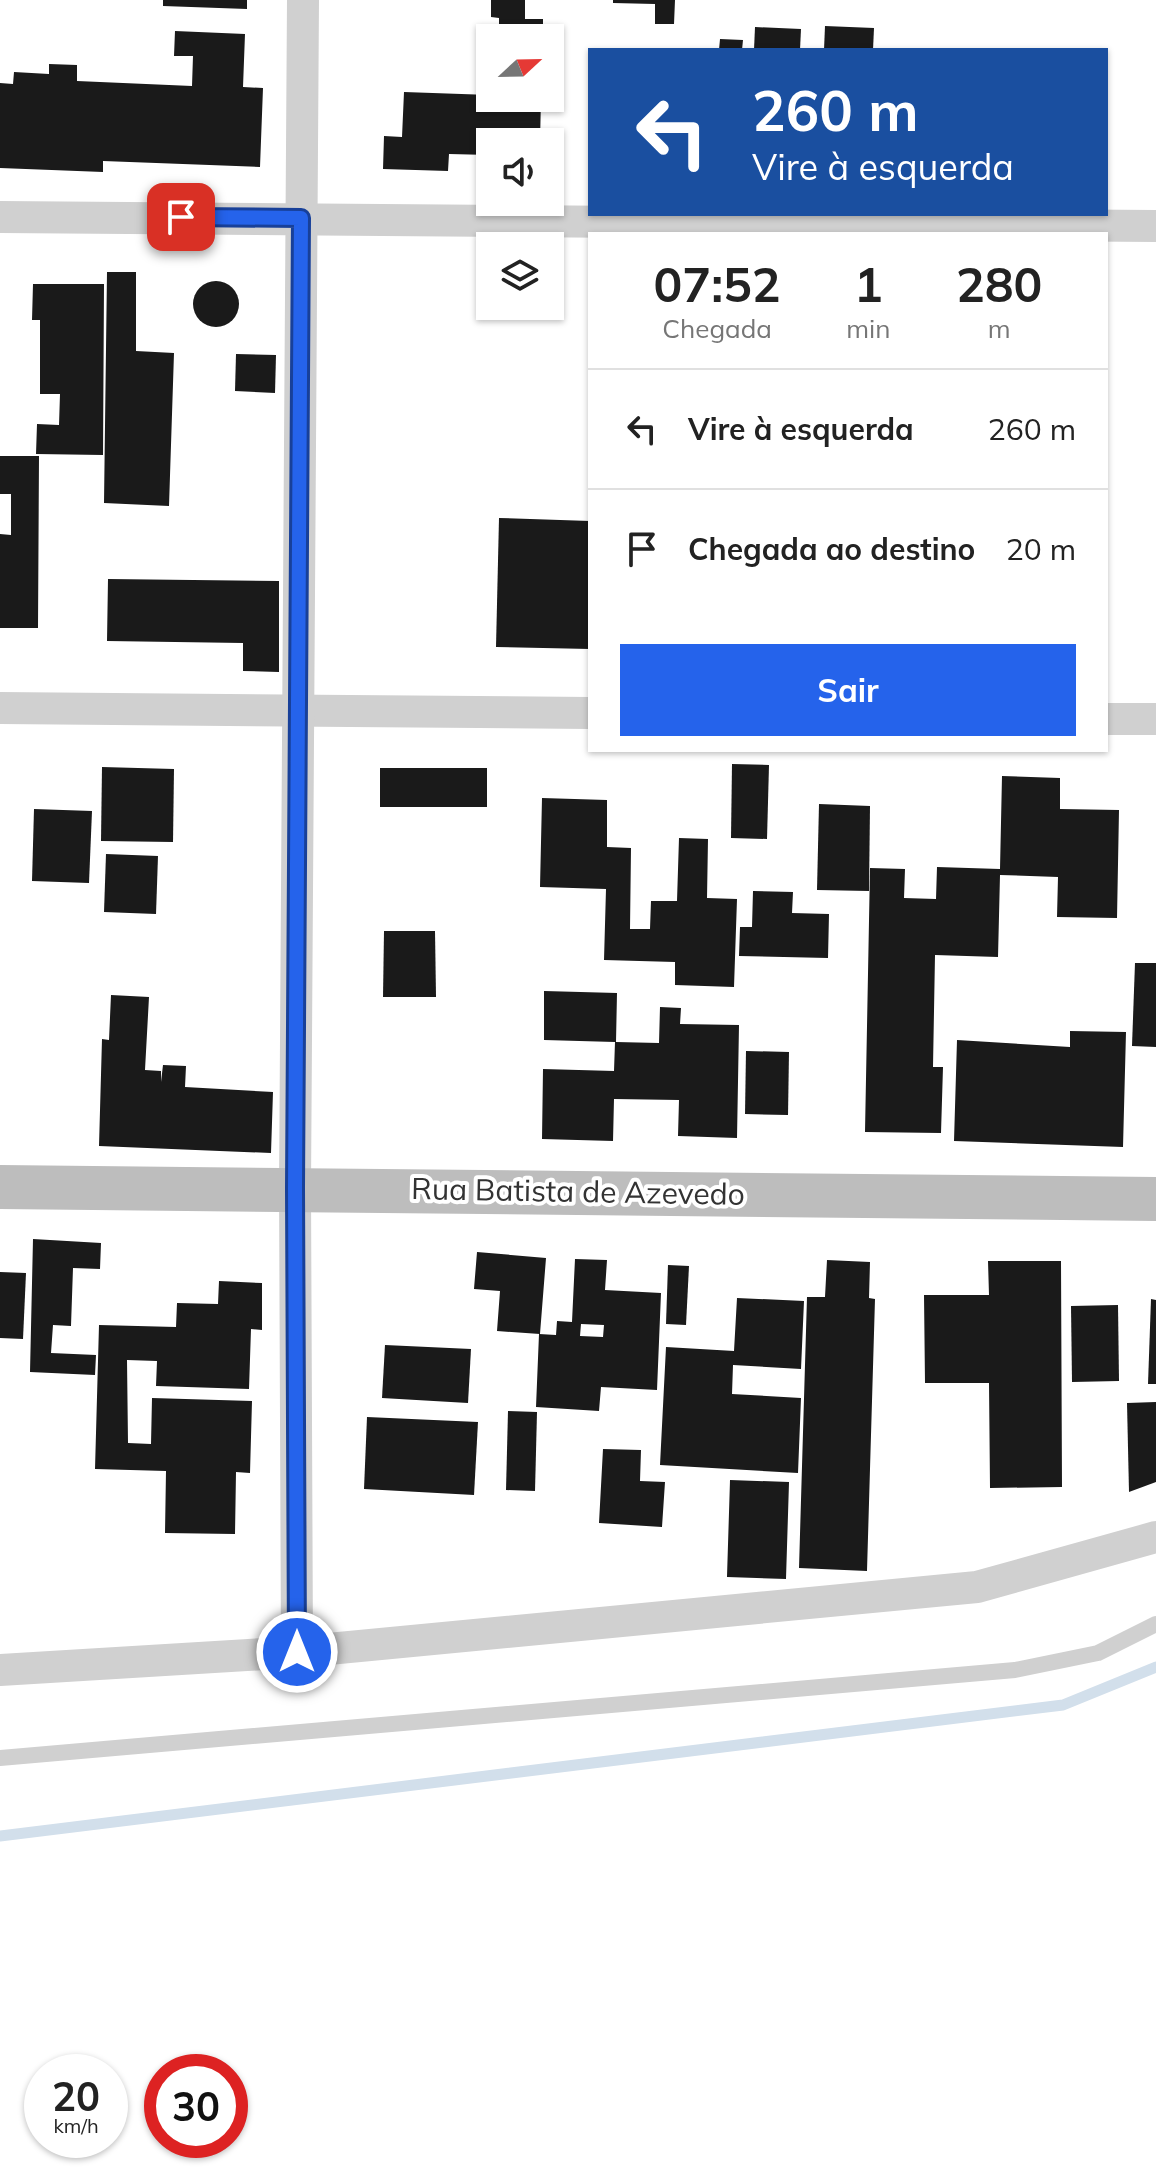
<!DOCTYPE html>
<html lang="pt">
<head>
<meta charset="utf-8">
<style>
  :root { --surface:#fff; --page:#f2f2f2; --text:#222; --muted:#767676; --line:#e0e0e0; --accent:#2563eb }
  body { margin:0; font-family:Mulish,sans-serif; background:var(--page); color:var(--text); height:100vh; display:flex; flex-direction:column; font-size:30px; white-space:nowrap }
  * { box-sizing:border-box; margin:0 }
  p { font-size:26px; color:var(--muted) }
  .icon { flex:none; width:44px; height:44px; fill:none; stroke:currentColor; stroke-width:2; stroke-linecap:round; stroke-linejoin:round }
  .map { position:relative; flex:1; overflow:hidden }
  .details { position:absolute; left:588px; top:232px; width:520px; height:520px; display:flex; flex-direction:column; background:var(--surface); border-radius:0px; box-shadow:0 2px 6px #0004 }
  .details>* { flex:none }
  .hud { position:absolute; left:588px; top:48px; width:520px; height:168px; border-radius:0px; box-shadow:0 2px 6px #0004; background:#1a4fa0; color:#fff; overflow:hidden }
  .needle { width:52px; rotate:68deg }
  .buttons { position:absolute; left:476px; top:24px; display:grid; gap:16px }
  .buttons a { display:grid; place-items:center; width:88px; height:88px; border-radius:0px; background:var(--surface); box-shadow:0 2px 6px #0004; font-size:40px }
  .speed { position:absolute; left:24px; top:2054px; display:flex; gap:16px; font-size:40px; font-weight:700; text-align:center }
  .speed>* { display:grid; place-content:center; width:104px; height:104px; border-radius:50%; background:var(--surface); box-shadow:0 2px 6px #0004; line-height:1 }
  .speed small { font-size:20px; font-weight:400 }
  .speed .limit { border:12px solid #d22; background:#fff; color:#111 }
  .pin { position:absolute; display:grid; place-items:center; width:68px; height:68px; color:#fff; margin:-34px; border-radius:16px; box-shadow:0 4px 12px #0006 }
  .me { position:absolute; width:88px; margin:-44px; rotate:0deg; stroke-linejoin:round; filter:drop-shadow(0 0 6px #0008) }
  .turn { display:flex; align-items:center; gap:28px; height:168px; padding:0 32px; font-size:36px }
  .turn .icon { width:104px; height:104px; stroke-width:2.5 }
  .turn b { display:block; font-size:56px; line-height:68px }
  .eta { display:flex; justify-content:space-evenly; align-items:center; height:136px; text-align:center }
  .eta b { font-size:48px; font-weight:700; line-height:56px }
  .primary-button { display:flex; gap:16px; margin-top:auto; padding:16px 32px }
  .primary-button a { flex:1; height:92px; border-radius:0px; background:var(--accent); color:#fff; font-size:32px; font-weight:700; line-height:92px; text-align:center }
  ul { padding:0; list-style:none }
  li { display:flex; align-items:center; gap:24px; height:120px; padding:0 32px; border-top:2px solid var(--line) }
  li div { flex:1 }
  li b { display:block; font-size:30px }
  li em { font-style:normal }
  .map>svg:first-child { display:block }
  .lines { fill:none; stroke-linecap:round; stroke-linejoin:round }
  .stream { stroke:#d2dfeb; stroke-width:11 }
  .building { fill:#1a1a1a; fill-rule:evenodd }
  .lane { stroke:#d0d0d0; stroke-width:16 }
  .street { stroke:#d0d0d0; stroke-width:32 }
  .secondary { stroke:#bdbdbd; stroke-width:44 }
  .route-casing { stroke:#184099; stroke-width:20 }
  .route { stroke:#2563eb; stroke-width:14 }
  .labels { text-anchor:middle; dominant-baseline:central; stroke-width:8; stroke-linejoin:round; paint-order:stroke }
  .street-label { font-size:30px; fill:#333; stroke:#fff }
</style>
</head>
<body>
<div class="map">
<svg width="1156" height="2183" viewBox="0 0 1156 2183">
  <rect width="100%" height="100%" fill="#fff"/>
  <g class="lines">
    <polyline class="stream" points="0,1836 1063,1705 1156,1667"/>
  </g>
  <g class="building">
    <polygon points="163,0 247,0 247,9 163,6"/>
    <polygon points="491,0 525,0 525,19 543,19 543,38 499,38 499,18 491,17"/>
    <polygon points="613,0 675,0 674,24 655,24 655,4 613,3"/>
    <polygon points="825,26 874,28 873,50 824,50"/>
    <polygon points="755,27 801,29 800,50 754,50"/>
    <polygon points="175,31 245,34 243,87 263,88 260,167 103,161 103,172 0,168 0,83 13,84 14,72 49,74 49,64 77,65 77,81 192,86 193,56 174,56"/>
    <polygon points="720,39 743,40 742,50 719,50"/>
    <polygon points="404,92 490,95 490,98 541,98 540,142 490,142 490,155 449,154 448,171 383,169 384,136 402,137"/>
    <polygon points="107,272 136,272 136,351 174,353 169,506 104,503"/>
    <circle cx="216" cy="304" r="23"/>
    <polygon points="33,284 104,284 103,455 36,454 37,424 59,425 60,394 40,394 40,320 32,320"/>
    <polygon points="236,354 276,355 275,393 235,391"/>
    <polygon points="0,456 39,456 38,628 0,628 0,534 11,535 11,494 0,494"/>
    <polygon points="499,518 590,521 590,649 496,647"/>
    <polygon points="108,579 279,581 279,672 243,671 243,643 107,641"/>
    <polygon points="732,764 769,765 767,839 731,838"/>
    <polygon points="102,767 174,769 173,842 101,841"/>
    <rect x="380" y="768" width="107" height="39"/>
    <polygon points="1002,776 1060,778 1060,809 1119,810 1117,918 1057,917 1058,877 1000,875 998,957 935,955 933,1067 943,1067 941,1133 865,1132 870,868 905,869 904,898 936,899 937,867 1000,869"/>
    <polygon points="542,798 607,800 607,847 631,848 630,929 650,929 651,901 677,901 679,838 708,839 707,898 737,899 734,987 675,985 675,962 604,960 606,889 540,887"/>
    <polygon points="819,804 870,806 869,891 817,890"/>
    <polygon points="34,809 92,811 89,883 32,881"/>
    <polygon points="106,854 158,856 156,914 104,912"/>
    <polygon points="753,891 793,892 792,913 829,914 828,958 739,956 740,927 752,927"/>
    <polygon points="384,931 435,931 436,997 383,997"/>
    <polygon points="1135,963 1156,963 1156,1047 1132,1046"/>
    <polygon points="544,991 617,993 616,1042 659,1043 660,1007 681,1008 680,1024 739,1025 737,1138 678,1136 679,1100 614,1099 613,1141 542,1139 543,1069 614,1071 615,1042 544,1040"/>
    <polygon points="111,995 149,997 145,1070 161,1071 161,1082 163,1065 186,1066 185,1087 273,1092 271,1153 99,1146 102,1039 109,1040"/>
    <polygon points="1070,1031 1126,1032 1123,1147 954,1141 957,1040 1070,1047"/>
    <polygon points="746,1051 789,1052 788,1115 745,1114"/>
    <polygon points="33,1239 101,1243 100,1269 73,1268 71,1326 53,1325 51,1353 96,1355 95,1375 30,1372"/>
    <polygon points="477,1252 546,1258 540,1334 497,1331 500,1291 474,1289"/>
    <path d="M575,1259L607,1260L605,1290L661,1293L657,1390L601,1387L599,1411L536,1407L539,1334L556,1335L557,1321L572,1322ZM581,1324L604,1325L603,1337L580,1336Z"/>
    <polygon points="827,1260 870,1262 869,1298 875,1299 867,1571 799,1568 807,1297 825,1297"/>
    <polygon points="988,1261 1061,1261 1062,1487 990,1488 989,1383 925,1383 924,1295 989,1295"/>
    <polygon points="668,1265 689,1266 686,1325 666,1324"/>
    <polygon points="0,1272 26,1273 23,1339 0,1338"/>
    <polygon points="219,1281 262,1283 262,1330 251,1329 249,1389 156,1386 157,1361 127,1360 128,1443 151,1444 152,1398 252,1401 250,1473 236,1472 235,1534 165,1533 166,1471 95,1469 99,1325 176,1327 177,1303 218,1304"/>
    <polygon points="737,1298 804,1301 801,1369 733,1365 732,1394 801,1398 798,1473 660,1465 666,1347 734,1351"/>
    <polygon points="1151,1299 1156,1300 1156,1384 1148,1384"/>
    <polygon points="1118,1305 1119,1381 1072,1382 1071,1306"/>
    <polygon points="385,1345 471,1349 468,1403 382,1398"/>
    <polygon points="1156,1402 1156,1482 1129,1492 1127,1403"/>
    <polygon points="508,1411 537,1412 535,1491 506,1490"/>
    <polygon points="367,1417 478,1422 474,1495 364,1489"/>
    <polygon points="603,1449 641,1450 640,1481 665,1482 662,1527 599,1523"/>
    <polygon points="730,1480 789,1482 786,1579 727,1577"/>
  </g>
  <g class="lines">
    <polyline class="lane" points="0,1758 1015,1670 1098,1653 1156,1624"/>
    <g class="street">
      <polyline points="0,217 1156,226"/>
      <polyline points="0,708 590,713"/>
      <polyline points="1106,719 1156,719"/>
      <polyline points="297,1652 295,1188 303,0"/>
      <polyline points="0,1670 297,1652 977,1587 1156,1537"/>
    </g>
    <polyline class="secondary" points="0,1187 1156,1199"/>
  </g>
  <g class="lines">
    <defs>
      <polyline id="route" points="181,217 301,218 295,1188 297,1652"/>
    </defs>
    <use href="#route" class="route-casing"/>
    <use href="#route" class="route"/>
  </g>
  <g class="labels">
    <g class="street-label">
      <text transform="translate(578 1191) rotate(1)">Rua Batista de Azevedo</text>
    </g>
  </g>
</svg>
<div class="buttons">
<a><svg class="needle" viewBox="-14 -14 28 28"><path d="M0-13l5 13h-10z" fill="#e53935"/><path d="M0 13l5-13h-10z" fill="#767676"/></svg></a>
<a><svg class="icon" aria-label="sound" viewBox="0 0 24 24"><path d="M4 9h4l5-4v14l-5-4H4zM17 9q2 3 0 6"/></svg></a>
<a><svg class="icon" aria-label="layers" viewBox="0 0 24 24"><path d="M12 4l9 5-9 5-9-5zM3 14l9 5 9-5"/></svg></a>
</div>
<div class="speed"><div>20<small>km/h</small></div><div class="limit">30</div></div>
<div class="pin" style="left:181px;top:217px;background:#d93025"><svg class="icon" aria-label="arrive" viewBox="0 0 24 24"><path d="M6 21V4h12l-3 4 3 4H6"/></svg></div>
<svg class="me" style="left:297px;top:1652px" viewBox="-20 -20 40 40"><circle r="17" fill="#2563eb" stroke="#fff" stroke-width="3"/><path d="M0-11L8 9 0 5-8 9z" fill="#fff"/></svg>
<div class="hud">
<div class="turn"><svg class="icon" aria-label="left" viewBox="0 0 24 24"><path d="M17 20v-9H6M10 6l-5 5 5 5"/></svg><div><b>260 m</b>Vire à esquerda</div></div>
</div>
<section class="details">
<div class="eta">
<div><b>07:52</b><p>Chegada</p></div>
<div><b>1</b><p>min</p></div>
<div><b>280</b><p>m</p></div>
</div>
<ul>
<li><svg class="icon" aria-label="left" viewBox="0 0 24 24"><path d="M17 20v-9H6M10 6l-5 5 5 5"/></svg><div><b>Vire à esquerda</b></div><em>260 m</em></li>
<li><svg class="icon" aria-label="arrive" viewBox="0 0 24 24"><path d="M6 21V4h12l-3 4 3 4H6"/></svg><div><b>Chegada ao destino</b></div><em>20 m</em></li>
</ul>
<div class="primary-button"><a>Sair</a></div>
</section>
</div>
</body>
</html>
